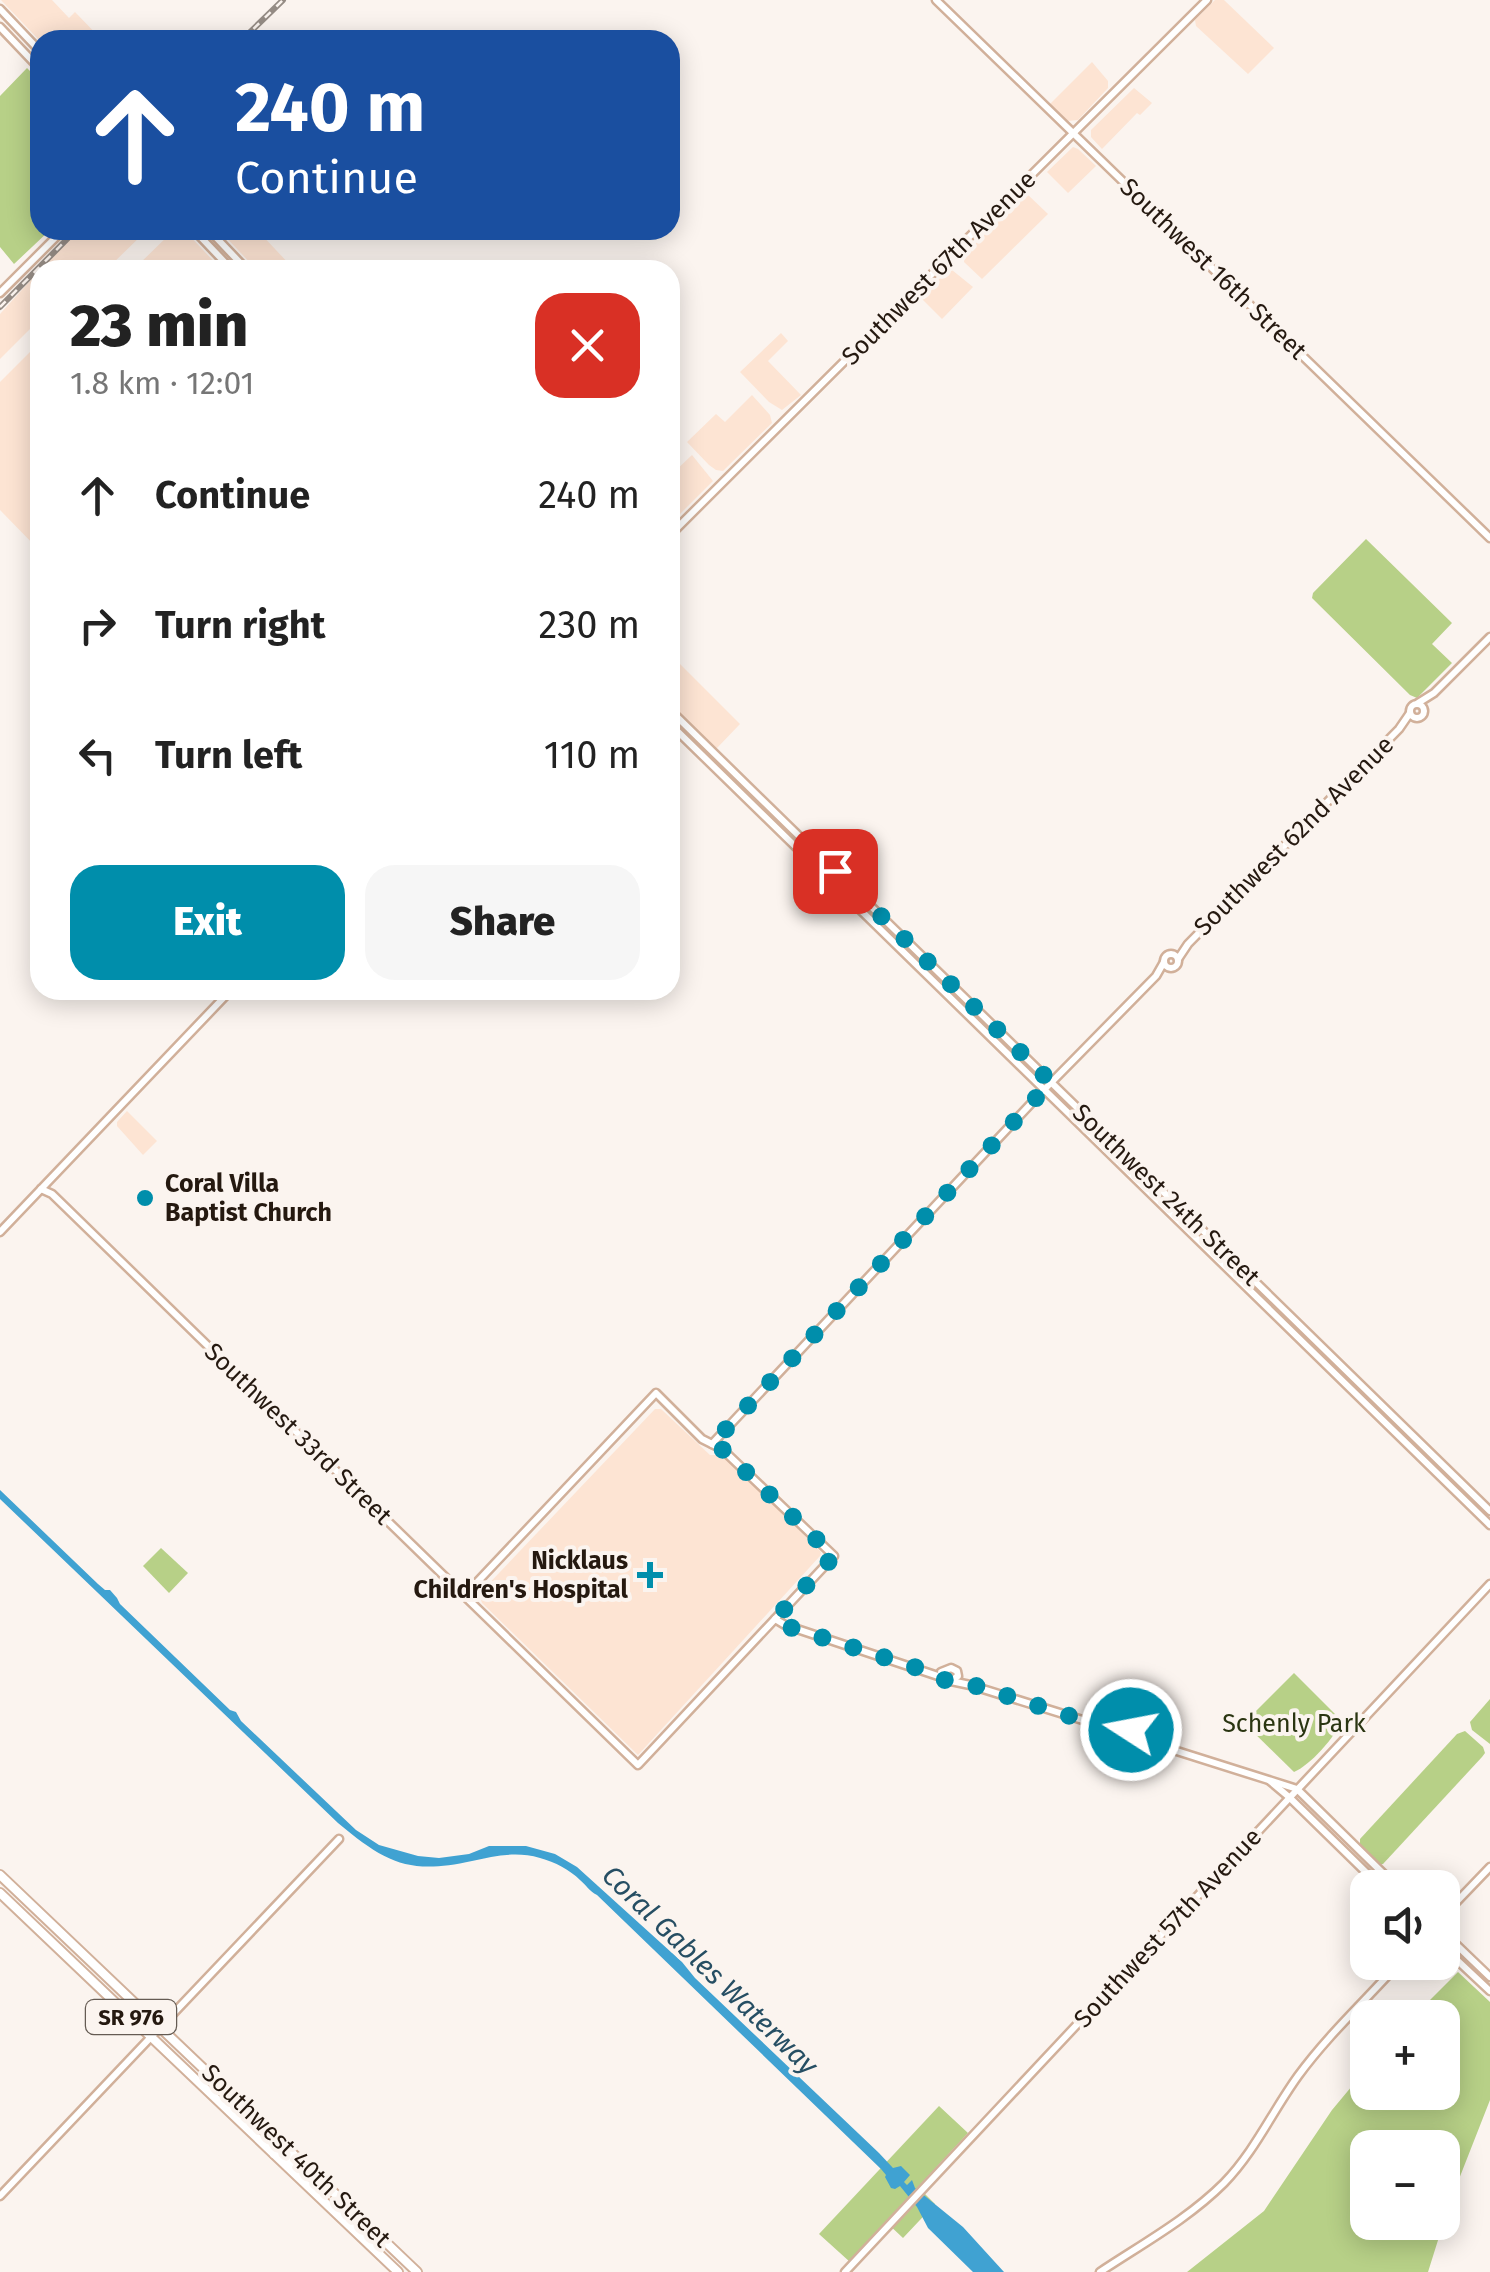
<!DOCTYPE html>
<html lang="en">
<head>
<meta charset="utf-8">
<style>
  :root { --surface:#fff; --page:#f6f6f6; --text:#222; --muted:#767676; --accent:#008eab }
  body { margin:0; font-family:"Fira Sans",sans-serif; background:var(--page); color:var(--text); height:100vh; display:flex; flex-direction:column; font-size:38px; white-space:nowrap }
  * { box-sizing:border-box; margin:0 }
  p { font-size:32px; color:var(--muted) }
  .icon { flex:none; width:55px; height:55px; fill:none; stroke:currentColor; stroke-width:2; stroke-linecap:round; stroke-linejoin:round }
  .map { position:relative; flex:1; overflow:hidden }
  .panel { position:absolute; left:30px; top:260px; width:650px; height:740px; display:flex; flex-direction:column; background:var(--surface); border-radius:30px; box-shadow:0 5px 25px #0003 }
  .panel>* { flex:none }
  .banner { position:absolute; left:30px; top:30px; width:650px; height:210px; border-radius:30px; box-shadow:0 5px 25px #0003; background:#1a4fa0; color:#fff; overflow:hidden }
  .controls { position:absolute; left:1350px; top:1870px; display:grid; gap:20px }
  .controls a { display:grid; place-items:center; width:110px; height:110px; border-radius:20px; background:var(--surface); box-shadow:0 5px 25px #0003; font-size:50px }
  .pin { position:absolute; display:grid; place-items:center; width:85px; height:85px; color:#fff; margin:-42px; border-radius:20px; box-shadow:0 5px 15px #0006 }
  .me { position:absolute; width:110px; margin:-55px; rotate:281deg; stroke-linejoin:round; filter:drop-shadow(0 0 8px #0008) }
  .turn { display:flex; align-items:center; gap:35px; height:210px; padding:0 40px; font-size:45px }
  .turn .icon { width:130px; height:130px; stroke-width:2.5 }
  .turn b { display:block; font-size:70px; line-height:85px }
  .round { display:grid; place-items:center; flex:none; width:105px; height:105px; border-radius:30px; background:var(--page) }
  .overview { display:flex; align-items:center; justify-content:space-between; height:170px; padding:0 40px }
  h1 { font-size:60px; font-weight:800; line-height:75px }
  .action { display:flex; gap:20px; margin-top:auto; padding:20px 40px }
  .action a { flex:1; height:115px; border-radius:30px; background:var(--accent); color:#fff; font-size:40px; font-weight:800; line-height:115px; text-align:center }
  .action a+a { background:var(--page); color:var(--text) }
  ul { padding:0; list-style:none }
  li { display:flex; align-items:center; gap:30px; height:130px; padding:0 40px }
  li div { flex:1 }
  li b { display:block; font-size:38px }
  li em { font-style:normal }
  .map>svg:first-child { display:block }
  .built { fill:#fde4d3 }
  .green { fill:#b7d087; fill-rule:evenodd }
  .water { fill:#40a2d2 }
  .lines { fill:none; stroke-linecap:round; stroke-linejoin:round }
  .tertiary-casing { stroke:#d1b09a; stroke-width:11 }
  .secondary-casing { stroke:#d1b09a; stroke-width:11 }
  .primary-casing { stroke:#d1b09a; stroke-width:12 }
  .tertiary { stroke:#fff; stroke-width:6 }
  .secondary { stroke:#fff; stroke-width:6 }
  .primary { stroke:#fff; stroke-width:8 }
  .rail-casing { stroke:#958c85; stroke-width:6 }
  .rail { stroke:#fbf4ef; stroke-width:2.5; stroke-dasharray:8; stroke-linecap:butt }
  .route { stroke:#008eab; stroke-width:18; stroke-dasharray:0 32.4 }
  .poi-dot { fill:#008eab; stroke:#fbf4ef; stroke-width:4 }
  .labels { text-anchor:middle; dominant-baseline:central; stroke-width:8; stroke-linejoin:round; paint-order:stroke }
  .shield { fill:#fbf4ef; stroke:#655b53; stroke-width:2.5 }
  .shield-label { font-size:22px; font-weight:bold; fill:#251910 }
  .street-label { font-size:25px; fill:#251910; stroke:#fbf4ef }
  .poi-label { font-size:25px; font-weight:bold; fill:#251910; stroke:#fbf4ef; text-anchor:start }
  .park-label { font-size:25px; fill:#2a3511; stroke:#fbf4ef }
  .water-label { font-size:28px; font-style:italic; fill:#264e63; stroke:#fbf4ef }
</style>
</head>
<body>
<div class="map">
<svg width="1490" height="2272" viewBox="0 0 1490 2272">
  <rect width="100%" height="100%" fill="#fbf4ef"/>
  <g class="built">
    <polygon points="1,0 52,0 69,18 75,12 102,40 40,41"/>
    <polygon points="1215,0 1224,0 1274,48 1248,74 1196,26 1195,20"/>
    <polygon points="1092,62 1108,81 1108,88 1078,120 1068,121 1050,104"/>
    <polygon points="1134,88 1152,103 1140,115 1137,113 1102,149 1091,137 1091,130"/>
    <polygon points="1073,147 1078,149 1096,166 1068,193 1047,172"/>
    <polygon points="1026,193 1048,214 982,279 964,262 965,254"/>
    <polygon points="79,230 147,230 106,270 40,270"/>
    <polygon points="174,230 184,230 222,270 133,270"/>
    <polygon points="219,230 261,230 259,232 292,267 289,270 257,270"/>
    <polygon points="40,270 40,319 0,359 0,314"/>
    <polygon points="952,270 973,287 942,319 921,298 947,271"/>
    <polygon points="781,333 788,341 768,361 801,395 782,410 769,402 740,372"/>
    <polygon points="40,342 40,551 0,510 0,382"/>
    <polygon points="752,395 770,415 772,423 726,468 723,471 716,470 709,465 687,442 716,414 725,422"/>
    <polygon points="692,455 713,481 678,516 670,508 670,476"/>
    <polygon points="670,654 740,724 716,749 670,704"/>
    <polygon points="127,1111 157,1141 143,1155 117,1126 117,1122"/>
    <polygon points="655,1409 661,1409 710,1455 719,1455 725,1457 821,1552 820,1556 638,1755 482,1603 479,1594"/>
  </g>
  <g class="green">
    <polygon points="27,68 40,81 40,230 50,230 14,264 0,247 0,96"/>
    <polygon points="1366,539 1452,623 1432,644 1452,663 1417,698 1410,695 1312,598 1313,593"/>
    <polygon points="161,1548 188,1573 169,1593 143,1566"/>
    <path d="M1294,1673L1341,1720C1337,1736 1309,1766 1294,1772L1244,1723Z"/>
    <polygon points="1490,1699 1490,1744 1472,1730 1470,1722"/>
    <polygon points="1465,1731 1483,1747 1485,1753 1482,1757 1383,1864 1378,1865 1360,1847 1360,1839 1457,1734"/>
    <path d="M1458,1972L1490,2002V2100L1450,2202L1428,2272H1187L1264,2211L1332,2110L1367,2068L1368,2092H1442V2018L1413,2017ZM1368,2148H1442V2222H1368Z"/>
    <polygon points="939,2106 968,2133 918,2187 935,2204 903,2238 886,2222 850,2262 819,2234"/>
  </g>
  <path class="water" d="M0,1490L98,1584L105,1590H110L117,1598L120,1604L230,1710L236,1712L241,1721L356,1830L379,1845L418,1856L439,1858L469,1854L489,1846H526L555,1854L577,1867L682,1962L695,1978L879,2153L893,2168L901,2166L910,2175L904,2182L907,2185L912,2180L915,2188L963,2227L1004,2272H973L928,2228L917,2207L900,2186L895,2189L891,2188L885,2177L886,2175L881,2169L597,1895C589,1891 587,1886 580,1880C570,1870 555,1862 540,1858C516,1851 495,1856 472,1861C409,1875 386,1863 338,1823L0,1499Z"/>
  <g class="lines">
    <defs>
      <g id="tertiary">
        <polyline points="936,0 1490,538"/>
        <polyline points="0,293 63,230"/>
        <polyline points="1418,703 1434,693 1490,637"/>
        <circle cx="1417" cy="711" r="7"/>
        <circle cx="1171" cy="961" r="7"/>
        <polyline points="1178,959 1188,944 1399,729 1410,713"/>
        <polyline points="41,1189 52,1194 638,1765 834,1556 722,1449 702,1439 656,1393 464,1596"/>
        <polyline points="712,1444 1039,1095 1156,976 1164,962"/>
        <polyline points="775,1619 785,1625 941,1677"/>
        <polygon points="951,1668 957,1671 958,1676 951,1681 942,1679 941,1672"/>
        <polyline points="951,1681 970,1685 1105,1727 1117,1734"/>
        <circle cx="1124" cy="1731" r="7"/>
        <polyline points="1127,1738 1142,1740 1297,1789 1398,1888"/>
        <polyline points="1270,1781 1289,1797 1382,1888"/>
        <polyline points="1442,1917 1490,1867"/>
        <polyline points="1442,1931 1490,1977"/>
        <polyline points="1442,1946 1490,1991"/>
        <polyline points="0,2196 339,1839"/>
        <path d="M1100,2272C1142,2244 1188,2219 1224,2183C1255,2151 1272,2112 1298,2076C1328,2035 1366,2000 1400,1962"/>
      </g>
      <g id="secondary">
        <polyline points="0,9 40,51"/>
        <polyline points="0,27 40,69"/>
        <polyline points="194,230 232,270"/>
        <polyline points="209,230 247,270"/>
        <polyline points="670,535 1207,0"/>
        <polyline points="670,710 1490,1511"/>
        <polyline points="670,724 1490,1525"/>
        <polyline points="0,1232 231,990"/>
        <polyline points="845,2272 1490,1584"/>
      </g>
      <g id="primary">
        <polyline points="0,1875 417,2272"/>
        <polyline points="0,1893 398,2272"/>
        <path d="M274,2154C287,2156 292,2165 306,2166"/>
      </g>
    </defs>
    <use href="#tertiary" class="tertiary-casing"/>
    <use href="#secondary" class="secondary-casing"/>
    <use href="#primary" class="primary-casing"/>
    <use href="#tertiary" class="tertiary"/>
    <use href="#secondary" class="secondary"/>
    <use href="#primary" class="primary"/>
    <defs>
      <g id="rail">
        <polyline points="242,40 283,0"/>
        <polyline points="0,307 76,230"/>
      </g>
    </defs>
    <use href="#rail" class="rail-casing"/>
    <use href="#rail" class="rail"/>
  </g>
  <g class="lines">
    <polyline class="route" points="835,871 1051,1082 712,1444 722,1449 834,1556 775,1619 786,1626 924,1670 947,1681 970,1684 1104,1727 1117,1728 1121,1724 1126,1724 1131,1730"/>
  </g>
  <g class="poi-dot">
    <circle cx="145" cy="1198" r="10"/>
    <path d="M645 1560h10v10h10v10h-10v10h-10v-10h-10v-10h10z"/>
  </g>
  <g class="labels">
    <rect class="shield" x="86" y="2000" width="90" height="34" rx="8"/>
    <g class="shield-label">
      <text x="131" y="2017">SR 976</text>
    </g>
    <g class="street-label">
      <text transform="translate(939 268) rotate(-45)">Southwest 67th Avenue</text>
      <text transform="translate(1213 269) rotate(44)">Southwest 16th Street</text>
      <text transform="translate(1294 836) rotate(-45)">Southwest 62nd Avenue</text>
      <text transform="translate(1166 1195) rotate(44)">Southwest 24th Street</text>
      <text transform="translate(298 1434) rotate(44)">Southwest 33rd Street</text>
      <text transform="translate(1168 1928) rotate(-47)">Southwest 57th Avenue</text>
      <text transform="translate(296 2156) rotate(44)">Southwest 40th Street</text>
    </g>
    <g class="poi-label">
      <text x="165" y="1184">Coral Villa<tspan x="165" dy="29">Baptist Church</tspan></text>
      <text x="628" y="1561" text-anchor="end">Nicklaus<tspan x="628" dy="29">Children's Hospital</tspan></text>
    </g>
    <g class="park-label">
      <text x="1294" y="1724">Schenly Park</text>
    </g>
    <g class="water-label">
      <text transform="translate(710 1970) rotate(44)">Coral Gables Waterway</text>
    </g>
  </g>
</svg>
<div class="controls">
<a><svg class="icon" aria-label="sound" viewBox="0 0 24 24"><path d="M4 9h4l5-4v14l-5-4H4zM17 9q2 3 0 6"/></svg></a>
<a>+</a>
<a>−</a>
</div>
<div class="pin" style="left:835px;top:871px;background:#d93025"><svg class="icon" aria-label="arrive" viewBox="0 0 24 24"><path d="M6 21V4h12l-3 4 3 4H6"/></svg></div>
<svg class="me" style="left:1131px;top:1730px" viewBox="-20 -20 40 40"><circle r="17" fill="#008eab" stroke="#fff" stroke-width="3"/><path d="M0-11L8 9 0 5-8 9z" fill="#fff"/></svg>
<div class="banner">
<div class="turn"><svg class="icon" aria-label="ahead" viewBox="0 0 24 24"><path d="M12 20V5M6 11l6-6 6 6"/></svg><div><b>240 m</b>Continue</div></div>
</div>
<section class="panel">
<div class="overview"><div><h1>23 min</h1><p>1.8 km · 12:01</p></div><a class="round" style="background:#d93025;color:#fff"><svg class="icon" aria-label="close" viewBox="0 0 24 24"><path d="M6 6l12 12M18 6L6 18"/></svg></a></div>
<ul>
<li><svg class="icon" aria-label="ahead" viewBox="0 0 24 24"><path d="M12 20V5M6 11l6-6 6 6"/></svg><div><b>Continue</b></div><em>240 m</em></li>
<li><svg class="icon" aria-label="right" viewBox="0 0 24 24"><path d="M7 20v-9h11M14 6l5 5-5 5"/></svg><div><b>Turn right</b></div><em>230 m</em></li>
<li><svg class="icon" aria-label="left" viewBox="0 0 24 24"><path d="M17 20v-9H6M10 6l-5 5 5 5"/></svg><div><b>Turn left</b></div><em>110 m</em></li>
</ul>
<div class="action"><a>Exit</a><a>Share</a></div>
</section>
</div>
</body>
</html>
